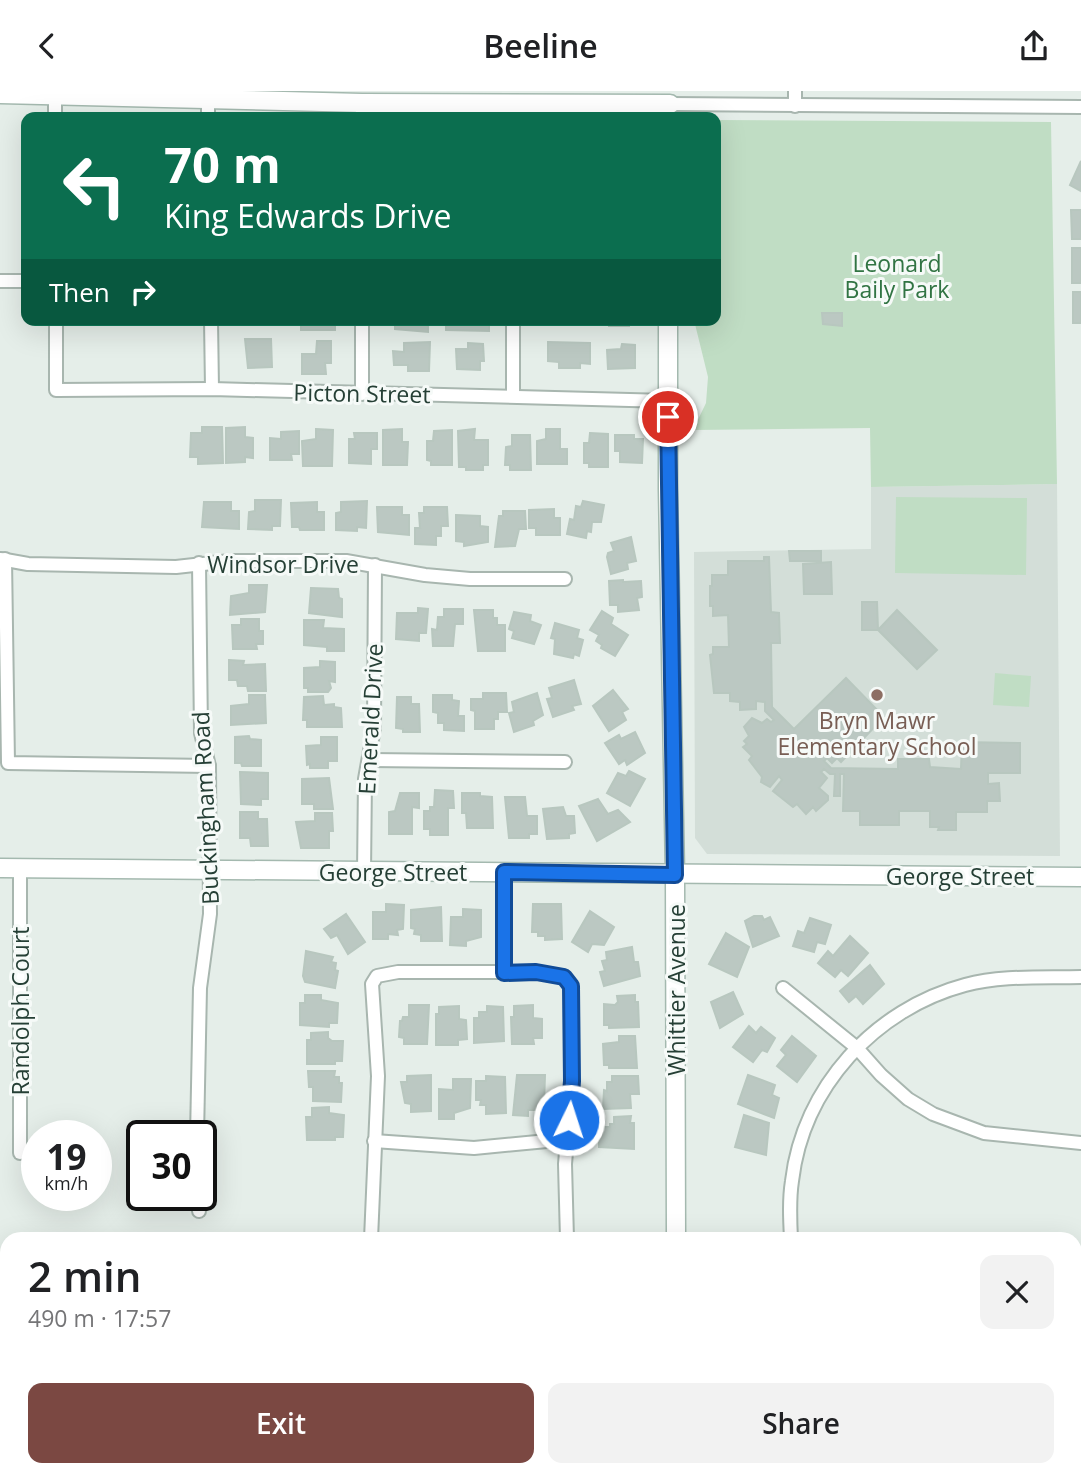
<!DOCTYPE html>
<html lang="en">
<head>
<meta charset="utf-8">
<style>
  :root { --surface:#fff; --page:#f2f2f2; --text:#202124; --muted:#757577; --accent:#7b4842 }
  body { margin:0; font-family:"Open Sans",sans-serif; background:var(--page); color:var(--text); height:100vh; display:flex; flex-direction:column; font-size:26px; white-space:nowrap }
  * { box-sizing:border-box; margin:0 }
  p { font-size:23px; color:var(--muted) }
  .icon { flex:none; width:38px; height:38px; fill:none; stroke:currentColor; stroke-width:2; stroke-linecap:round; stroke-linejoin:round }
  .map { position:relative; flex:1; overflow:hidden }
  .panel { position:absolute; left:0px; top:1141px; width:1082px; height:245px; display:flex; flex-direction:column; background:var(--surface); border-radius:21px 21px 0 0; box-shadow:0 7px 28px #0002 }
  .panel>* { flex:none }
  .hud { position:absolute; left:21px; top:21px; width:700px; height:214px; border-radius:14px; box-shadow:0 7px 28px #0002; background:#0b6e4f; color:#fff; overflow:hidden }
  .speed { position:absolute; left:21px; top:1029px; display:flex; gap:14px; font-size:35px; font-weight:700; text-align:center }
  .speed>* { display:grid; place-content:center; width:91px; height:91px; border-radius:50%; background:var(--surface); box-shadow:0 7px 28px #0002; line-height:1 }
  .speed small { font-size:18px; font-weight:400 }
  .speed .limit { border:4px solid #111; border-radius:10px; background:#fff; color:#111 }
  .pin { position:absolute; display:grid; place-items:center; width:60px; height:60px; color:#fff; margin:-30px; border:4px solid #fff; border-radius:50%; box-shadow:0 2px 7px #0007 }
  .me { position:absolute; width:77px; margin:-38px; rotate:4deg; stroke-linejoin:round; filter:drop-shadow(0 0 5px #0008) }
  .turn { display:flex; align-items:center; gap:24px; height:147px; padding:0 28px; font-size:32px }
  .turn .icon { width:91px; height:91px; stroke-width:2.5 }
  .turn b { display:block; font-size:49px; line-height:60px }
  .then { display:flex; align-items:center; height:66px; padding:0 28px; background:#0003; gap:14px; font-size:26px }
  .round { display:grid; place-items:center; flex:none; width:74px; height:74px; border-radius:14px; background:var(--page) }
  .summary { display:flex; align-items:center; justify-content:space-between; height:119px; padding:0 28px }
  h1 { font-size:42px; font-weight:600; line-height:52px }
  .action { display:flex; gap:14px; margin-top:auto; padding:14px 28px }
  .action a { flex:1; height:80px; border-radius:14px; background:var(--accent); color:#fff; font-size:28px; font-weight:600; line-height:80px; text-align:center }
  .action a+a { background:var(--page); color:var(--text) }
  header { display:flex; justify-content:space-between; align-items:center; height:91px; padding:0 28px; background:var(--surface); font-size:32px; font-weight:600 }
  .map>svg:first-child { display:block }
  .built { fill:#d3ded8 }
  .green { fill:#c0ddc4 }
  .building { fill:#bbc8c2; stroke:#b8c7bf; stroke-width:2 }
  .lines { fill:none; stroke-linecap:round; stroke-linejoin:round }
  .street-casing { stroke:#a8b6af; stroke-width:16 }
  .secondary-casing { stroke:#a4b9af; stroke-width:21 }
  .street { stroke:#fff; stroke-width:12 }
  .secondary { stroke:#fff; stroke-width:18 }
  .route-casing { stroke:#114b97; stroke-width:18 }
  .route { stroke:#1a73e8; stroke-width:12 }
  .education-dot { fill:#8d6e63; stroke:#f6faf8; stroke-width:2.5 }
  .labels { text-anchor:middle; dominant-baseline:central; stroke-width:6; stroke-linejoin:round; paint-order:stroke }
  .park-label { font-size:23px; fill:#317443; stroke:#f6faf8 }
  .street-label { font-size:23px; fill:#253f35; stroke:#f6faf8 }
  .education-label { font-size:23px; fill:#785e54; stroke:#f6faf8 }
</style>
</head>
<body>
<header><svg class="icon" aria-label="back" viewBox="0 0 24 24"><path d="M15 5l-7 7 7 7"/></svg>Beeline<svg class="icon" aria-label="share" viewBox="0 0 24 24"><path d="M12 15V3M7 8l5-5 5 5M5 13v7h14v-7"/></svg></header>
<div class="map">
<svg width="1081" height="1386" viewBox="0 0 1081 1386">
  <rect width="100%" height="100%" fill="#e5eee9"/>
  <polygon class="built" points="1057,393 1060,765 707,763 695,747 694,461 871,458 871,396"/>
  <g class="green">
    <polygon points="716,29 1051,31 1057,393 871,396 870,337 693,339 706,312 708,286 694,229 716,229"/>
    <polygon points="896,406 1027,407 1026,484 895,482"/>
    <polygon points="995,582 1031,585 1029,616 993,614"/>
  </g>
  <g class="building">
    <polygon points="1081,70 1081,100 1070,94"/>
    <polygon points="1071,119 1081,119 1081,148 1072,148"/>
    <rect x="1072" y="157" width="9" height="35"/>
    <rect x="1073" y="201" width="8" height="31"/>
    <polygon points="822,222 842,222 842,235 823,233"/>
    <rect x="301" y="229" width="34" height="10"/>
    <polygon points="395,229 428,229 428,241 395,238"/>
    <polygon points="446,229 489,229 489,240 446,239"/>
    <polygon points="605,229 629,229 629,235 609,235 609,231"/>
    <polygon points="245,248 271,248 272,276 248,277"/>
    <polygon points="317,250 331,250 331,272 325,272 326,283 302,283 302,263 316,263"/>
    <polygon points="430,251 429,280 408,280 408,274 394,274 393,260 404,261 404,252"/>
    <polygon points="548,251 590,252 590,273 580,272 580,277 559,277 559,271 548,270"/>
    <polygon points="468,252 483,253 484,270 480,270 480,279 457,278 456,258 468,258"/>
    <polygon points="622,253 635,254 635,277 608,278 607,259 621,258"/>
    <polygon points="202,336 222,336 223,372 198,373 198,366 190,366 191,342 202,342"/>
    <polygon points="245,336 245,346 253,347 253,367 245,366 245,371 226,372 226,337"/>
    <polygon points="316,338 333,339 332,375 303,375 302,350 316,348"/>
    <polygon points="402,338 402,351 408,351 407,374 383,374 383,339"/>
    <polygon points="475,338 474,349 488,349 488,374 483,374 483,379 466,379 466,376 459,376 458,340"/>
    <polygon points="546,338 560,338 560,358 567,358 567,373 537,373 537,350 546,348"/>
    <polygon points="452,339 452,374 431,374 431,370 427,369 427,350 433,350 434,340"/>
    <polygon points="299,340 299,363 291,363 292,369 270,369 270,347 281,348 281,341"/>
    <polygon points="354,342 377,342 377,358 371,358 371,373 349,372 349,348 355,348"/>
    <polygon points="590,342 608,343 608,376 589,376 589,372 584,372 584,352 589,352"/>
    <polygon points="512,344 530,344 531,379 510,379 510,374 505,374 506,356 512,355"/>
    <polygon points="615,344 634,344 634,348 643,348 642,372 620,371 620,360 615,360"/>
    <polygon points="255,409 281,409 280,435 272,435 272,439 248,438 249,421 255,420"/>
    <polygon points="367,410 366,437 357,436 357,440 336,439 336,422 341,421 341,411"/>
    <polygon points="583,410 604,414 601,431 592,431 591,441 587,440 586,447 567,443 570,428 574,429 576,415 581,416"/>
    <polygon points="204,411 231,411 231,420 239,420 239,438 202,436"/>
    <polygon points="317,411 317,421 324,421 324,439 300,439 299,436 292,436 291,412"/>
    <polygon points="377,416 402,416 402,424 409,424 409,444 378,441"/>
    <polygon points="424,416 447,416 448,435 441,435 441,445 436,445 436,454 415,453 415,437 420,437 419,422 424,422"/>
    <polygon points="554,418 554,427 560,427 560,444 536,444 536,437 529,437 529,419"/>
    <polygon points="503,420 525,420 526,438 519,438 515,455 495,456 499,425 503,425"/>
    <polygon points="456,424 480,425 480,435 488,436 488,451 464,455 464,451 456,450"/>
    <polygon points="631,446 636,470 627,472 628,478 611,483 607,466 608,462 614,460 611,452"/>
    <polygon points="789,460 821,460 821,470 790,470"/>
    <polygon points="764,466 769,466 771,521 779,522 780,552 771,552 772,616 794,638 846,587 884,626 841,671 837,667 832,672 827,667 824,670 831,677 898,678 898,668 929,668 930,676 961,678 962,651 1020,652 1020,682 988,682 988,693 999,692 1000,710 987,710 987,721 956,721 956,739 938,739 939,736 930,736 930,720 899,720 899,734 860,734 860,720 843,720 844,683 840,683 840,705 834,705 835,683 830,683 824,678 821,681 827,687 819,697 828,705 828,709 816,720 813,716 806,723 797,713 793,716 773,700 782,689 779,685 770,696 761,691 762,686 749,669 752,665 743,656 747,653 744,650 749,645 744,636 752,627 762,632 767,628 771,631 774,629 765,620 765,611 756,610 756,618 740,619 740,611 730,610 730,602 714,602 710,564 713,563 713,556 729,556 728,524 713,525 713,515 710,515 710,495 712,495 712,484 728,484 728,470 764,470"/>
    <polygon points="831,471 832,503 804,503 803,473"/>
    <polygon points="623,489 623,491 641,490 642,506 637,507 639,519 618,521 618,514 610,514 609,490"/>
    <polygon points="249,494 267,494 265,521 230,524 231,505 249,502"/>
    <polygon points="311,497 338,498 339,507 342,508 342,526 309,522"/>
    <polygon points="862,511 877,511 878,539 862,539"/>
    <polygon points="418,517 428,518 426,542 419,542 419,550 396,548 397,522 418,522"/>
    <polygon points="444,518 463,518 463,533 455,533 453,555 433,555 432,538 437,539 438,526 444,526"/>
    <polygon points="474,519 493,519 493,527 497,527 497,534 505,534 505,560 478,560"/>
    <polygon points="897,519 937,559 917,578 878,539"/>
    <polygon points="602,520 613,527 611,533 628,544 615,565 601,557 602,554 596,550 599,544 590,539"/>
    <polygon points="514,521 531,524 530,530 541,534 534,553 512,547 514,540 509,538"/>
    <polygon points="241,528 259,528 259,540 263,540 263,553 256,553 257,558 233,558 232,534 241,534"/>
    <polygon points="304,529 324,529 323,537 344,538 344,560 327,560 327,556 304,554"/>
    <polygon points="555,532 579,539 577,547 583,549 579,565 574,563 573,567 554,563 555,548 551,547"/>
    <polygon points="229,569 244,570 243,574 265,573 266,600 248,600 247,595 238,595 237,589 229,589"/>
    <polygon points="320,570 335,571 335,591 329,590 331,597 328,601 308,601 308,597 304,597 304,577 320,576"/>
    <polygon points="574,589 581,613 572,615 574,619 553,626 547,608 552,607 549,597"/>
    <polygon points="613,599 628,618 622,621 626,629 609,640 593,615"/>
    <polygon points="483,602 506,602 507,621 498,621 498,628 494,628 494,638 475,638 475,620 471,619 471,608 483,608"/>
    <polygon points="537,602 543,624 533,630 534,634 514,641 509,622 514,621 512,611"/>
    <polygon points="249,604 265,604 266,632 231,634 231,615 249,613"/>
    <polygon points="433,604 452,604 452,609 459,610 458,625 464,625 464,640 444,639 444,632 438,632 438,622 433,621"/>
    <polygon points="323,605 324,614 334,613 334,616 341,617 342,636 307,636 307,629 303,629 304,606"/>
    <polygon points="397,606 411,606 411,613 419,613 420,641 403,641 403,638 396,637"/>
    <polygon points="635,641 645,662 627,674 625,669 619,673 605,652 619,644 621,648"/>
    <polygon points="249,645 250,648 261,649 261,675 242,675 241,672 235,672 235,646"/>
    <polygon points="321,646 337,646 337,670 328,670 328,677 310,677 310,673 307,674 306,655 321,654"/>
    <polygon points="629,680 645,688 630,715 607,702 618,682 626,685"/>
    <polygon points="240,681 268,682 268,708 261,708 261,714 241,713"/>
    <polygon points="329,687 333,718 314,718 314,713 302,713 302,688"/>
    <polygon points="435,699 453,700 454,717 448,717 448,744 430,744 430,738 424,738 424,720 430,720 430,716 434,716"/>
    <polygon points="400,702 419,702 419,717 412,716 412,743 389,743 389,721 395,720"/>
    <polygon points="462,702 480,702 480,705 492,706 493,737 467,737 466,722 462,722"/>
    <polygon points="505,706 525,706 527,725 537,725 537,743 529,743 529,747 509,747"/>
    <polygon points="598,708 608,723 618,719 630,731 597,750 579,715"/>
    <polygon points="563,716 566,725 574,725 575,742 569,743 569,747 547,748 543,718"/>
    <polygon points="240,721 258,721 258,728 267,728 268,755 251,755 250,747 240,747"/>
    <polygon points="315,722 332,722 333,740 329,740 329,757 301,757 296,731 315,730"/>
    <polygon points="386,813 404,814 403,838 397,839 398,844 388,843 388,848 373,848 373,821 386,821"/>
    <polygon points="533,813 561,813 562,848 545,849 545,845 538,845 538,841 532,841"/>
    <polygon points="441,816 442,850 421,850 421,844 414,843 415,838 411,837 411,819"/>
    <polygon points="463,818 481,819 481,846 466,850 466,855 450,854 451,826 463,826"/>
    <polygon points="590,820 614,836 604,854 592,853 588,861 572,851"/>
    <polygon points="346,823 365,851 348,863 337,844 331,847 324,838"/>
    <polygon points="754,825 762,825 764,829 770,826 779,845 753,856 745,830"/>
    <polygon points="810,827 831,834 825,853 817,851 814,861 793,855 798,840 804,842"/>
    <polygon points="726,842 749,856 737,886 709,873"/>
    <polygon points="850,845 868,862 848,885 841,879 835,886 818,872 828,860 833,865"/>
    <polygon points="632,856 634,871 638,871 640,885 604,895 600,881 605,880 602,870 607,869 606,861"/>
    <polygon points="306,860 333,866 331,871 336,872 335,879 338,880 335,897 305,891 303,885"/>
    <polygon points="870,874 884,893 863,913 856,905 849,911 840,900"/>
    <polygon points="733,901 743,923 720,937 711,911"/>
    <polygon points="305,904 321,904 321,909 338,912 337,932 329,932 329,936 300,934 300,912 305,912"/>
    <polygon points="635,904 635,911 638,911 639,936 609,937 609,934 604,934 604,913 615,914 618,911 617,905"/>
    <polygon points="409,914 429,914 427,953 404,953 404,947 399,946 400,930 402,930 403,926 409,926"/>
    <polygon points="533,914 533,927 542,928 542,947 533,947 534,953 512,953 511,926 514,926 514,915"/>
    <polygon points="459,915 459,928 466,929 467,948 458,949 458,954 436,954 436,923 439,923 439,916"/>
    <polygon points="487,915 503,916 504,950 474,952 474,927 479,927 479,921 487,921"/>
    <polygon points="749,935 756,942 761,936 775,947 767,961 762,959 753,971 733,956"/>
    <polygon points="328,941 328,947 332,950 343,950 342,970 335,970 335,973 307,973 307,949 311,949 311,942"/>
    <polygon points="619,945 635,945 637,977 609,977 609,974 604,974 603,953 619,951"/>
    <polygon points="792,945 816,965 797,991 777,975 786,964 781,959"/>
    <polygon points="308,980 335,980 334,986 339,986 339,992 342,992 341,1011 313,1010 313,996 309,996"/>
    <polygon points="431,984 431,1020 411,1021 411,1013 405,1012 401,991 407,991 407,985"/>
    <polygon points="517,984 545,984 544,1014 539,1014 538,1019 528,1019 528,1025 513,1024"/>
    <polygon points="748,984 775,994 772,1004 779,1007 774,1027 738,1013"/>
    <polygon points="486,985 505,986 506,1022 486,1023 486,1014 480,1014 481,1009 476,1009 476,990 486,990"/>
    <polygon points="612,985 638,985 639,1003 630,1003 631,1017 603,1018 604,999 607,1000 607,991 612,991"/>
    <polygon points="453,988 471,988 470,1017 454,1022 454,1028 439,1028 439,998 453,999"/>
    <polygon points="329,1016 329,1022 344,1024 343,1046 335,1046 335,1049 307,1049 306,1026 312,1026 312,1017"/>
    <polygon points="744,1024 769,1032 766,1064 735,1056"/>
    <polygon points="631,1025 630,1032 634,1032 634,1058 599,1056 599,1036 610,1036 610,1033 614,1033 614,1026"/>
  </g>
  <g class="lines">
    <defs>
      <g id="street">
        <polyline points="55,0 55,26"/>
        <polyline points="795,0 795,15"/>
        <polyline points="208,8 208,26"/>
        <polyline points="362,12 362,26"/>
        <polyline points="670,13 1081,16"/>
        <polyline points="0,190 26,190"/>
        <polyline points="56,229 56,299 212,298 667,310"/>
        <polyline points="211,229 212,298"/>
        <polyline points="362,229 362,303"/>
        <polyline points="513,305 513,229"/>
        <polyline points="0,468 28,473 176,476 230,470 346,470 425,484 470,488 565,488"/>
        <polyline points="5,468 8,672 209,675"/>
        <polyline points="370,669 565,671"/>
        <polyline points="20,778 20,1062"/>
        <polyline points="364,782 365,688 374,637 375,474"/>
        <polyline points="504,882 504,781"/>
        <polyline points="783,897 857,957 881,984 908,1008 933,1023 984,1042 1081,1052"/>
        <polyline points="197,1045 200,897 210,823 209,675 201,642 199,472"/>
        <polyline points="374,1050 474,1057 568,1048"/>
        <polyline points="198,1104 199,1120"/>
        <polyline points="371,1148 378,985 372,893 377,885 398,881 536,881 564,886 571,895 572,990 565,1073 567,1148"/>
        <path d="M791,1148C790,1128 789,1109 792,1090C803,996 875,918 965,894C1002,884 1042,887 1081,886"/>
        <polyline points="1074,1256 1081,1258"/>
        <polyline points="0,1343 7,1342"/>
        <polyline points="22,1379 22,1386"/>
        <polyline points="874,1379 885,1386"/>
        <polyline points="212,1386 212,1379"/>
        <polyline points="388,1386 388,1379"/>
        <polyline points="555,1386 556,1379"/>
        <polyline points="831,1386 837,1379"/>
      </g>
      <g id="secondary">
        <polyline points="0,3 362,12 670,13"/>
        <polyline points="668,229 668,398 675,784 676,1148"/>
        <polyline points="0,777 1081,786"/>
        <polyline points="677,1379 677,1386"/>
      </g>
    </defs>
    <use href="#street" class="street-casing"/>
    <use href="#secondary" class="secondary-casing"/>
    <use href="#street" class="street"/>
    <use href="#secondary" class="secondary"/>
  </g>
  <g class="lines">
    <defs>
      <polyline id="route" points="569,1029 572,990 571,895 564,886 536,881 504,882 504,781 675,784 668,326"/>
    </defs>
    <use href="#route" class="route-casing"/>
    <use href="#route" class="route"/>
  </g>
  <circle class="education-dot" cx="877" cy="604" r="7"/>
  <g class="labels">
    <g class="park-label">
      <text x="897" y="172">Leonard<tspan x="897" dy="26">Baily Park</tspan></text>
    </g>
    <g class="street-label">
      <text transform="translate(362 302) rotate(1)">Picton Street</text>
      <text x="283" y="473">Windsor Drive</text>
      <text transform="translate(370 628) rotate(-87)">Emerald Drive</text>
      <text transform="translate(205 717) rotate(-93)">Buckingham Road</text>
      <text x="393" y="781">George Street</text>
      <text x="960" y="785">George Street</text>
      <text transform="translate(676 899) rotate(-90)">Whittier Avenue</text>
      <text transform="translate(20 920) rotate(-90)">Randolph Court</text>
    </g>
    <g class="education-label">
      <text x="877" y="629">Bryn Mawr<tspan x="877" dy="26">Elementary School</tspan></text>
    </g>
  </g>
</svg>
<div class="speed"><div>19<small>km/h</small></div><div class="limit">30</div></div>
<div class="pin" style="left:668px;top:326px;background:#d93025"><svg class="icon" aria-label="arrive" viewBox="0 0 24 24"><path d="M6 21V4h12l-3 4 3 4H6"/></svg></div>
<svg class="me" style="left:569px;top:1029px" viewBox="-20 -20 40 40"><circle r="17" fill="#1a73e8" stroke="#fff" stroke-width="3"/><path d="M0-11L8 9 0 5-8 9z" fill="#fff"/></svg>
<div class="hud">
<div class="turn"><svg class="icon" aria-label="left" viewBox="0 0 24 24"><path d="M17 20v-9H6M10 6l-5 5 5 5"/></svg><div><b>70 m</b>King Edwards Drive</div></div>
<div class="then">Then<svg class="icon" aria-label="right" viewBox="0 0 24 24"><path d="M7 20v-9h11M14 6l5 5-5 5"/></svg></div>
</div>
<section class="panel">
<div class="summary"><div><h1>2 min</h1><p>490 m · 17:57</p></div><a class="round"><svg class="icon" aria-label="close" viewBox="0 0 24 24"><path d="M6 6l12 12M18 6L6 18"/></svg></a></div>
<div class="action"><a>Exit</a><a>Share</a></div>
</section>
</div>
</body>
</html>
